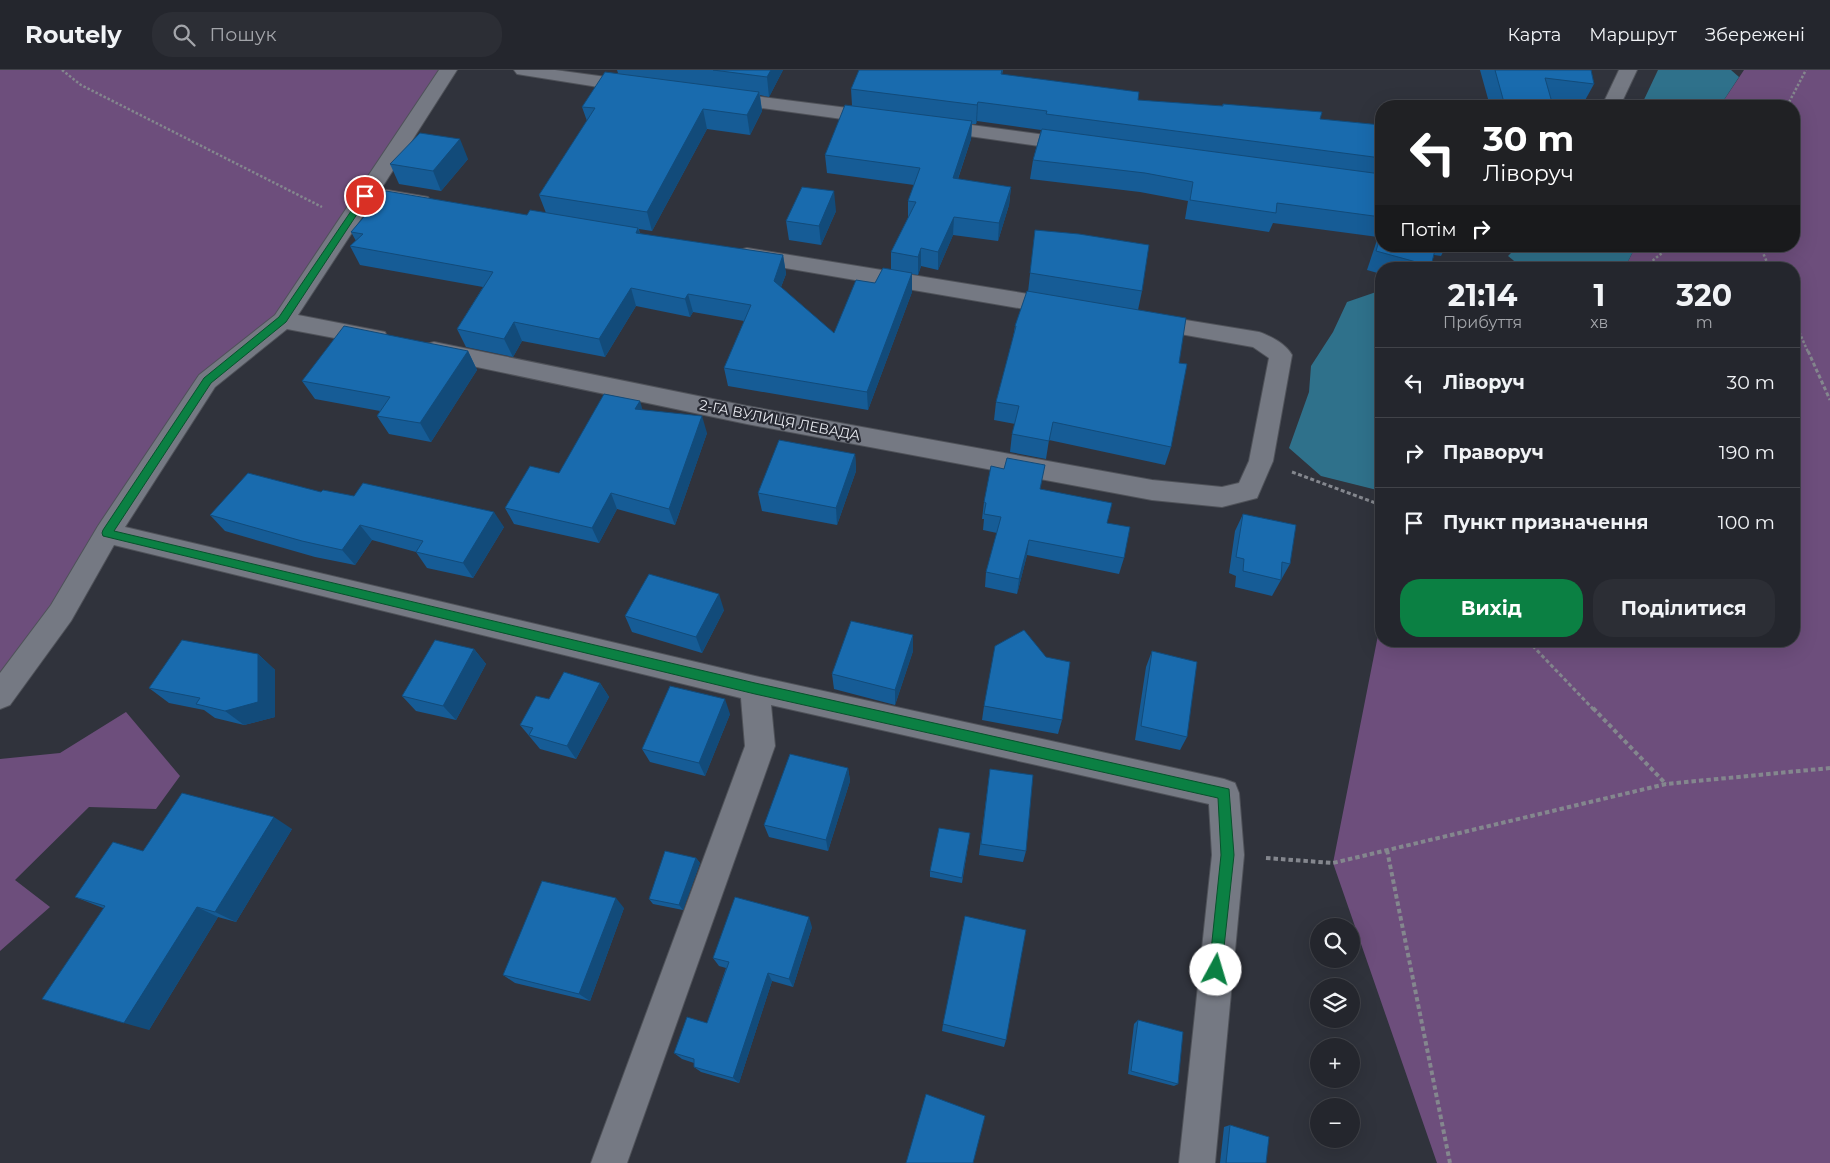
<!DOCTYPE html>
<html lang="uk">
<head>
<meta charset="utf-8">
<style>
  :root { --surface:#24262d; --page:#2c2e35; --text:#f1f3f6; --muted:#a3a5aa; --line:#414349; --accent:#0b8043 }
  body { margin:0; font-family:Montserrat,sans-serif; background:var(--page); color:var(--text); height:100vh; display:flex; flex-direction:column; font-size:19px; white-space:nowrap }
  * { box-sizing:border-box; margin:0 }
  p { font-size:16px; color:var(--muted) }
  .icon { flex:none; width:28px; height:28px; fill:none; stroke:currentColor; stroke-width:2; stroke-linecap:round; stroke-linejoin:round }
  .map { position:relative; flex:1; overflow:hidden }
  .side { position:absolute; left:1375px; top:192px; width:425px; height:385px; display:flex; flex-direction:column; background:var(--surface); border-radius:20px; box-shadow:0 5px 20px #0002,0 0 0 1px var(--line) }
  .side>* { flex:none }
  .guide { position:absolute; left:1375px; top:30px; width:425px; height:152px; border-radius:20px; box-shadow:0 5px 20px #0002,0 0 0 1px var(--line); background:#202124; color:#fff; overflow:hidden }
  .tools { position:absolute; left:1310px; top:848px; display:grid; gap:10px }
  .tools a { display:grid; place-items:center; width:50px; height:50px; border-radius:50%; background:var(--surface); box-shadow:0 5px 20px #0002,0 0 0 1px var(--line); font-size:25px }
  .pin { position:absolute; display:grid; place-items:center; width:42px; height:42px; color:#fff; margin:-21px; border:2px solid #fff; border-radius:50%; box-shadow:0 1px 5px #0007 }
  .me { position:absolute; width:55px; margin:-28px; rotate:6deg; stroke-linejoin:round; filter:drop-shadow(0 0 4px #0008) }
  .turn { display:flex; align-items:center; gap:18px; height:105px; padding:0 25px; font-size:22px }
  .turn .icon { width:65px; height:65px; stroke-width:2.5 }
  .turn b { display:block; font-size:35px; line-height:42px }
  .then { display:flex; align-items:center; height:48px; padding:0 25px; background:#0003; gap:10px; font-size:19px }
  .eta { display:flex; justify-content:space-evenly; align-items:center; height:85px; text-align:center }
  .eta b { font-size:30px; font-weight:700; line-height:35px }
  .primary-button { display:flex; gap:10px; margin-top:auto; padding:10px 25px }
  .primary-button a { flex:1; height:58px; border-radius:20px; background:var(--accent); color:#fff; font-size:20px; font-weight:700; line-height:58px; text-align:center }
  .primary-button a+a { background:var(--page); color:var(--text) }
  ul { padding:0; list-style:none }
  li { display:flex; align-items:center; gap:15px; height:70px; padding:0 25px; border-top:1px solid var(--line) }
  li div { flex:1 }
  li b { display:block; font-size:19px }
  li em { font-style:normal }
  header { display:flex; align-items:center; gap:30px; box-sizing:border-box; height:70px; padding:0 25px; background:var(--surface); border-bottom:1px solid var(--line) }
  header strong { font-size:24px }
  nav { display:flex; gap:28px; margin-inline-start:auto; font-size:18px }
  .search { width:350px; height:45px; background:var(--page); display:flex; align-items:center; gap:12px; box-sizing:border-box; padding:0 18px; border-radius:20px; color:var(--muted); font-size:19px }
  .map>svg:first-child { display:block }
  .green { fill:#6d4e7c }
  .water { fill:#2f718b }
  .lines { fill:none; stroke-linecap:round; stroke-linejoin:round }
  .minor-casing { stroke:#4f5259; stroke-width:2 }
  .path-far2 { stroke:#84878e; stroke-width:2.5; stroke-dasharray:2.5 2; stroke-linecap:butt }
  .path-far1 { stroke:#84878e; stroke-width:3; stroke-dasharray:4 2.5; stroke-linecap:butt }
  .path { stroke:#84878e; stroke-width:4; stroke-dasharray:4.5 3; stroke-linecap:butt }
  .minor { fill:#757983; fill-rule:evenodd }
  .wall { fill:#165c96 }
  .shaded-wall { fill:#124b7a }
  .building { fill:#196bae; stroke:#124b7a }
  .route { fill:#0b8043; stroke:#07532c }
  .labels { text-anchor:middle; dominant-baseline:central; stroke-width:4.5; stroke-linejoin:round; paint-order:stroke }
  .street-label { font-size:14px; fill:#ebedf3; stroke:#272932 }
</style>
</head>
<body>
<header>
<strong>Routely</strong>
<div class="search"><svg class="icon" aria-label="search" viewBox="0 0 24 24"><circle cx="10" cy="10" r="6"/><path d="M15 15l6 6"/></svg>Пошук</div>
<nav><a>Карта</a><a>Маршрут</a><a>Збережені</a></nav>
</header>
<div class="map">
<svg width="1830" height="1093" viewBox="0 0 1830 1093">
  <rect width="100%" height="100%" fill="#30333c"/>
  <g class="green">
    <polygon points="0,0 448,0 283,250 207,311 0,626"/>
    <polygon points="1744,0 1830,0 1830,1093 1437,1093 1333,793 1381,550 1381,571 1794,571 1794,199 1624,199 1636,176 1794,176 1794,36 1720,36"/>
    <polygon points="126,642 180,706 156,739 89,737 15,810 50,837 0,881 0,689 60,683"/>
  </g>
  <g class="water">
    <polygon points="1658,0 1731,0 1739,7 1720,36 1641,36"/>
    <polygon points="1518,176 1636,176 1624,199 1524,199 1508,186"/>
    <polygon points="1379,221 1381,221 1381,421 1321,406 1289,378 1309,322 1311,296 1333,262 1347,232"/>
  </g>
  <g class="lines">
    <defs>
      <g id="minor">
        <path d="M439,0H457L381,119L428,127L431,131L428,135C411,140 391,131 372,132L298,245L385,262L388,268L385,274L377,276L287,259L215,317L125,457L755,606L1224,709L1235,713L1239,723L1244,785L1215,1093H1179L1212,785L1209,734L771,635L775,676L627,1093H591L745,676L741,628L114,475L71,551L10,635L0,639V603L51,535L98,456L199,305L275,245Z"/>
        <polygon points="514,0 555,0 636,11 642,13 645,17 642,21 636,23 523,5 517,4"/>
        <polygon points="1619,0 1637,0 1620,36 1602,36"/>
        <polygon points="724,22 879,42 886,44 888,48 886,52 879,54 717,32 715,28 717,24"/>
        <polygon points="934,50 1075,69 1082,71 1085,75 1082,79 1075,81 927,60 924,56 927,52"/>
        <polygon points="747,178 1059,229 1067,232 1070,237 1067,242 1059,245 739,190 736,185 739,180"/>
        <path d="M1149,244L1259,262C1271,266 1286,274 1292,285L1273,391L1257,428L1222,437L1152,430L747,354L434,288L426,286L423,280L426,274L434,272L747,336L1152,410L1222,417L1239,413L1249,391L1269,288L1253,277L1141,257L1138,252L1141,247Z"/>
      </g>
    </defs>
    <use href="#minor" class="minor-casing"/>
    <g class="path-far2">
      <polyline points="62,0 81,15 322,137"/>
      <polyline points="1787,36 1806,0"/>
      <polyline points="1760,176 1770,199"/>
      <polyline points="1642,199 1671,176"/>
      <polyline points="1794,250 1808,282"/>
    </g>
    <g class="path-far1">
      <polyline points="1808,281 1830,330"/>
      <polyline points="1292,402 1381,435"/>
      <polyline points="1528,571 1594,640"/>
    </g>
    <g class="path">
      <polyline points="1593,638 1666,714"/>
      <polyline points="1387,780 1450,1093"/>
      <polyline points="1266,788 1333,793 1666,714 1830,698"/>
    </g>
    <use href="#minor" class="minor"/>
  </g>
  <g class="wall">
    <polygon points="617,0 783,0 769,27 760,25 762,41 750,65 707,59 652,161 639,159 640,164 783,185 786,204 781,217 834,263 875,213 891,200 891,182 908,148 908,131 914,115 827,103 825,85 852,35 851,19 1003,0 1002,5 1138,30 1222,36 1223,34 1320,49 1381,55 1381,176 1446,176 1441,186 1434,185 1430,199 1381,199 1381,204 1367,200 1378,167 1273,153 1269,162 1185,149 1188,131 1140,122 1030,109 1033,90 1041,60 977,51 976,54 972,54 971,69 958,109 1011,117 1009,135 998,171 953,165 938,200 921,196 918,205 912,204 912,222 868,340 728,316 724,298 744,251 693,242 690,247 636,236 605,287 522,271 513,287 466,277 457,259 483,217 360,195 350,176 356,171 351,162 546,143 539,125 587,51 582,37 618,3"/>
    <polygon points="1480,0 1591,0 1594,14 1583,34 1551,30 1553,36 1490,36"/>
    <polygon points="468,89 441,121 399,114 390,94"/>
    <polygon points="836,141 821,175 789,170 786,151"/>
    <polygon points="1035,160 1142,221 1138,240 1179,293 1171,377 1165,395 1049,370 1046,389 1010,382 1012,364 1015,354 994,350 996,332 1013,268 1015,256 1028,222"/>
    <polygon points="468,281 477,300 431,372 389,364 377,346 380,341 315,329 302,311"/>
    <polygon points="643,340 707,363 675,455 617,439 599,473 514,454 505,438 559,403"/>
    <polygon points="855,384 856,401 837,455 762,441 758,423"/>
    <polygon points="1040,419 1107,453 1124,488 1119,504 1027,485 1017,524 985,517 986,502 997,463 983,460 984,449 982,449 984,432"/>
    <polygon points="321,422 504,457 473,508 427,498 416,482 372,470 355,495 315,487 225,461 210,445"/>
    <polygon points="1243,444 1290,494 1272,526 1235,517 1236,506 1229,503 1235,461"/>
    <polygon points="724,540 702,583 632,562 625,546"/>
    <polygon points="474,579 486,594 456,650 416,641 402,626"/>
    <polygon points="913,581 895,635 834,619 832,604"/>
    <polygon points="1152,581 1187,667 1180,680 1135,670 1146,597"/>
    <polygon points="258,584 275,600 275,647 244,655 215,648 204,640 169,633 149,618"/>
    <polygon points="600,613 609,627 576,689 540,679 520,655 549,629"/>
    <polygon points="984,636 1062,650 1058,664 982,650"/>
    <polygon points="730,644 705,706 650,692 642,679"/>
    <polygon points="848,698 850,711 828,781 769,767 764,755"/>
    <polygon points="990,699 1026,781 1023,792 979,785"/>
    <polygon points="292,759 236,852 218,847 149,960 103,838 75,827 143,781"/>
    <polygon points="970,763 962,813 930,807 930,801"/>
    <polygon points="696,788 700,793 683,840 653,834 649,829"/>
    <polygon points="624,838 590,931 515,913 503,905"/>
    <polygon points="812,857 793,917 772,911 739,1013 701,1002 694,997 694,993 682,989 674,983 707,953 726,898 719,896 713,888"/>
    <polygon points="1138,950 1178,1014 1174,1016 1128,1004 1134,954"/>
    <polygon points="943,954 1006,970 1004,977 942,961"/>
    <polygon points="1230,1055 1266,1093 1220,1093 1224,1057"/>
  </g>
  <g class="shaded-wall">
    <polygon points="771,0 783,0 769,27 767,7"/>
    <polygon points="759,22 762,41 750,65 747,45"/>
    <polygon points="978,32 977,51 976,54 977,35"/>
    <polygon points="703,39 707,59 652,161 647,142"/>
    <polygon points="972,51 971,69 952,126 953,108"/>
    <polygon points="460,69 468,89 441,121 433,101"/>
    <polygon points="1011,117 1009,135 998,171 999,153"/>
    <polygon points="834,121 836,141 821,175 819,156"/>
    <polygon points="954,147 953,165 938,200 938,182"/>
    <polygon points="638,158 643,177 636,163"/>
    <polygon points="921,178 921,196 918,205 918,187"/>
    <polygon points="783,185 786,204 776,230 774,211"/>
    <polygon points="912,203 912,222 868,340 867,322"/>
    <polygon points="631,218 636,236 605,287 599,269"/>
    <polygon points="688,224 693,242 690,247 685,229"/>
    <polygon points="514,252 522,271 513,287 504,269"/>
    <polygon points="468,281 477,300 431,372 420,353"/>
    <polygon points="640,331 645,348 635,339"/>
    <polygon points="702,346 707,363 675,455 669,439"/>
    <polygon points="855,384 856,401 837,455 836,438"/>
    <polygon points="611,423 617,439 599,473 592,458"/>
    <polygon points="494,442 504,457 473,508 463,493"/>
    <polygon points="360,455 372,470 355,495 342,480"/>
    <polygon points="1029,470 1027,485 1017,524 1019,509"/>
    <polygon points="719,524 724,540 702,583 696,567"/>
    <polygon points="913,565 913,581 895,635 895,620"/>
    <polygon points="474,579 486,594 456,650 443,636"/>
    <polygon points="258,584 275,600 275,647 244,655 225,641"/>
    <polygon points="600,613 609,627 576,689 567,676"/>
    <polygon points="725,629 730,644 705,706 699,693"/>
    <polygon points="848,698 850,711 828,781 826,770"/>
    <polygon points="274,747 292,759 236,852 215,842"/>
    <polygon points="696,788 700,793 683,840 679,835"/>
    <polygon points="616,828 624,838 590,931 579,924"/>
    <polygon points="197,837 218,847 149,960 124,953"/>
    <polygon points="809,847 812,857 793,917 789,909"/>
    <polygon points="768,903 772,911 739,1013 733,1008"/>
  </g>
  <g class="building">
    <polygon points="713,0 771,0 767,7"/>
    <polygon points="859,0 1002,0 1001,4 1139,22 1138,30 1223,36 1223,34 1322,42 1320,49 1381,55 1381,88 1046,44 1047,41 978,32 977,35 851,19"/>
    <polygon points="1495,0 1591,0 1594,14 1545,8 1553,36 1505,36"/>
    <polygon points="605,2 759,22 747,45 703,39 647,142 539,125 595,38 582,37"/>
    <polygon points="845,35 972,51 953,108 1011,117 999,153 954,147 938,182 921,178 918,187 891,182 916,132 908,131 920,98 825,85"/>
    <polygon points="1042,59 1381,104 1381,147 1277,133 1276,143 1190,130 1193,112 1145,103 1033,90"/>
    <polygon points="420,63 460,69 433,101 390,94"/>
    <polygon points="802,117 834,121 819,156 786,151"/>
    <polygon points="386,121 527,145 530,140 638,158 636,163 783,185 774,211 834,263 856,210 875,213 883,198 912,203 867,322 724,298 751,235 688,224 685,229 631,218 599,269 514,252 504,269 457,259 493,202 350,176 363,164 351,162"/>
    <polygon points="1035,160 1079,164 1149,175 1142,221 1030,203"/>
    <polygon points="1381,164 1381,176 1436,176 1431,196 1376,181"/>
    <polygon points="1027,221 1186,248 1179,293 1187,294 1171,377 1053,352 1049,371 1012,364 1019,336 996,332 1016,256 1015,256"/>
    <polygon points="344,256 468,281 420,353 377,346 390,327 302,311"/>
    <polygon points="604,324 640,331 635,339 702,346 669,439 611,423 592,458 505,438 530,396 559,403"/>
    <polygon points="779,370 855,384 836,438 758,423"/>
    <polygon points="1007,388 1045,395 1040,419 1112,433 1107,453 1130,457 1124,488 1029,470 1019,509 986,502 1001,447 984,444 986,433 984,432 991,396 1004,399"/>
    <polygon points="248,403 321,422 323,420 354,426 363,413 494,442 463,493 416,482 423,471 360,455 342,480 302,471 210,445"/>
    <polygon points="1243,444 1296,455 1290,494 1282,492 1281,510 1243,501 1244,489 1236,487"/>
    <polygon points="649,504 719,524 696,567 625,546"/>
    <polygon points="851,551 913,565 895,620 832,604"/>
    <polygon points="1024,560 1046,587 1070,592 1062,650 984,636 995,576"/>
    <polygon points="182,570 258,584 258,632 225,641 196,634 200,628 149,618"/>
    <polygon points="435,570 474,579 443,636 402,626"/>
    <polygon points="1152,581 1197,592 1187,667 1141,656"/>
    <polygon points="564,602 600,613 567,676 529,665 533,658 520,655 536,626 549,629"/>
    <polygon points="670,616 725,629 699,693 642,679"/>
    <polygon points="790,684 848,698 826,770 764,755"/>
    <polygon points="990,699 1033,705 1026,781 981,774"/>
    <polygon points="182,723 274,747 215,842 197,837 124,953 42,929 105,836 75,827 113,772 143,781"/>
    <polygon points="939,758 970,763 962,808 930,801"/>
    <polygon points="665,781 696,788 679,835 649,829"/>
    <polygon points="542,811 616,828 579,924 503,905"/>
    <polygon points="735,827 809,847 789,909 768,903 733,1008 694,997 694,989 674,983 687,947 707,953 729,892 713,888"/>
    <polygon points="965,846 1026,860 1006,970 943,954"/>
    <polygon points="1138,950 1183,962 1178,1014 1131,1001"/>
    <polygon points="926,1024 985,1046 973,1093 906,1093"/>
    <polygon points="1230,1055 1269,1067 1266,1093 1226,1093"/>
  </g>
  <polygon class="route" points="365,124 369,126 286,252 211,313 114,461 755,613 1229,719 1234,785 1221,905 1216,907 1211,905 1209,900 1221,785 1218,728 755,624 103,466 102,463 103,460 204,308 279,247 362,125"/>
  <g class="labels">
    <g class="street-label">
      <text transform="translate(780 350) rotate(11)">2-ГА ВУЛИЦЯ ЛЕВАДА</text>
    </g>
  </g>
</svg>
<div class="tools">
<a><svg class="icon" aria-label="search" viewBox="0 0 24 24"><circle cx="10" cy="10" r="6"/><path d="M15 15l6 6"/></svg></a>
<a><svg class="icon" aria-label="layers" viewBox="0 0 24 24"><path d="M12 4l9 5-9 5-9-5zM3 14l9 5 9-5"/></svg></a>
<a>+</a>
<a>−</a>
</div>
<div class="pin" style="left:365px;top:126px;background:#d93025"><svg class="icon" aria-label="arrive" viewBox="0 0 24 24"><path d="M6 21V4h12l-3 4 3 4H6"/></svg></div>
<svg class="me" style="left:1216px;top:900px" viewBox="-20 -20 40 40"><circle r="19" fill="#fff"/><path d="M0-13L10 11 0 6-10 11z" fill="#0b8043"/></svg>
<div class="guide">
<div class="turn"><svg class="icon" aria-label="left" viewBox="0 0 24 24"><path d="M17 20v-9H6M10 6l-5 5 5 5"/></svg><div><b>30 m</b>Ліворуч</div></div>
<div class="then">Потім<svg class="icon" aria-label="right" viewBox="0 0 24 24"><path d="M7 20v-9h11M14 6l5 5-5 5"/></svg></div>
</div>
<section class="side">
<div class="eta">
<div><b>21:14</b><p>Прибуття</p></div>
<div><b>1</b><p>хв</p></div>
<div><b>320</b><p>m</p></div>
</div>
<ul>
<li><svg class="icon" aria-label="left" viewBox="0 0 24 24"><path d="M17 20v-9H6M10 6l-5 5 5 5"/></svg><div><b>Ліворуч</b></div><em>30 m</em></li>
<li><svg class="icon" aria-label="right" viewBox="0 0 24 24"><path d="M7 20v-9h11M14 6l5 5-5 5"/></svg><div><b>Праворуч</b></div><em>190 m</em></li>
<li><svg class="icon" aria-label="arrive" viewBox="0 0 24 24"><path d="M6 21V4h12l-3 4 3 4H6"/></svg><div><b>Пункт призначення</b></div><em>100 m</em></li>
</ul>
<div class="primary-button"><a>Вихід</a><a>Поділитися</a></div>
</section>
</div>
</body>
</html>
